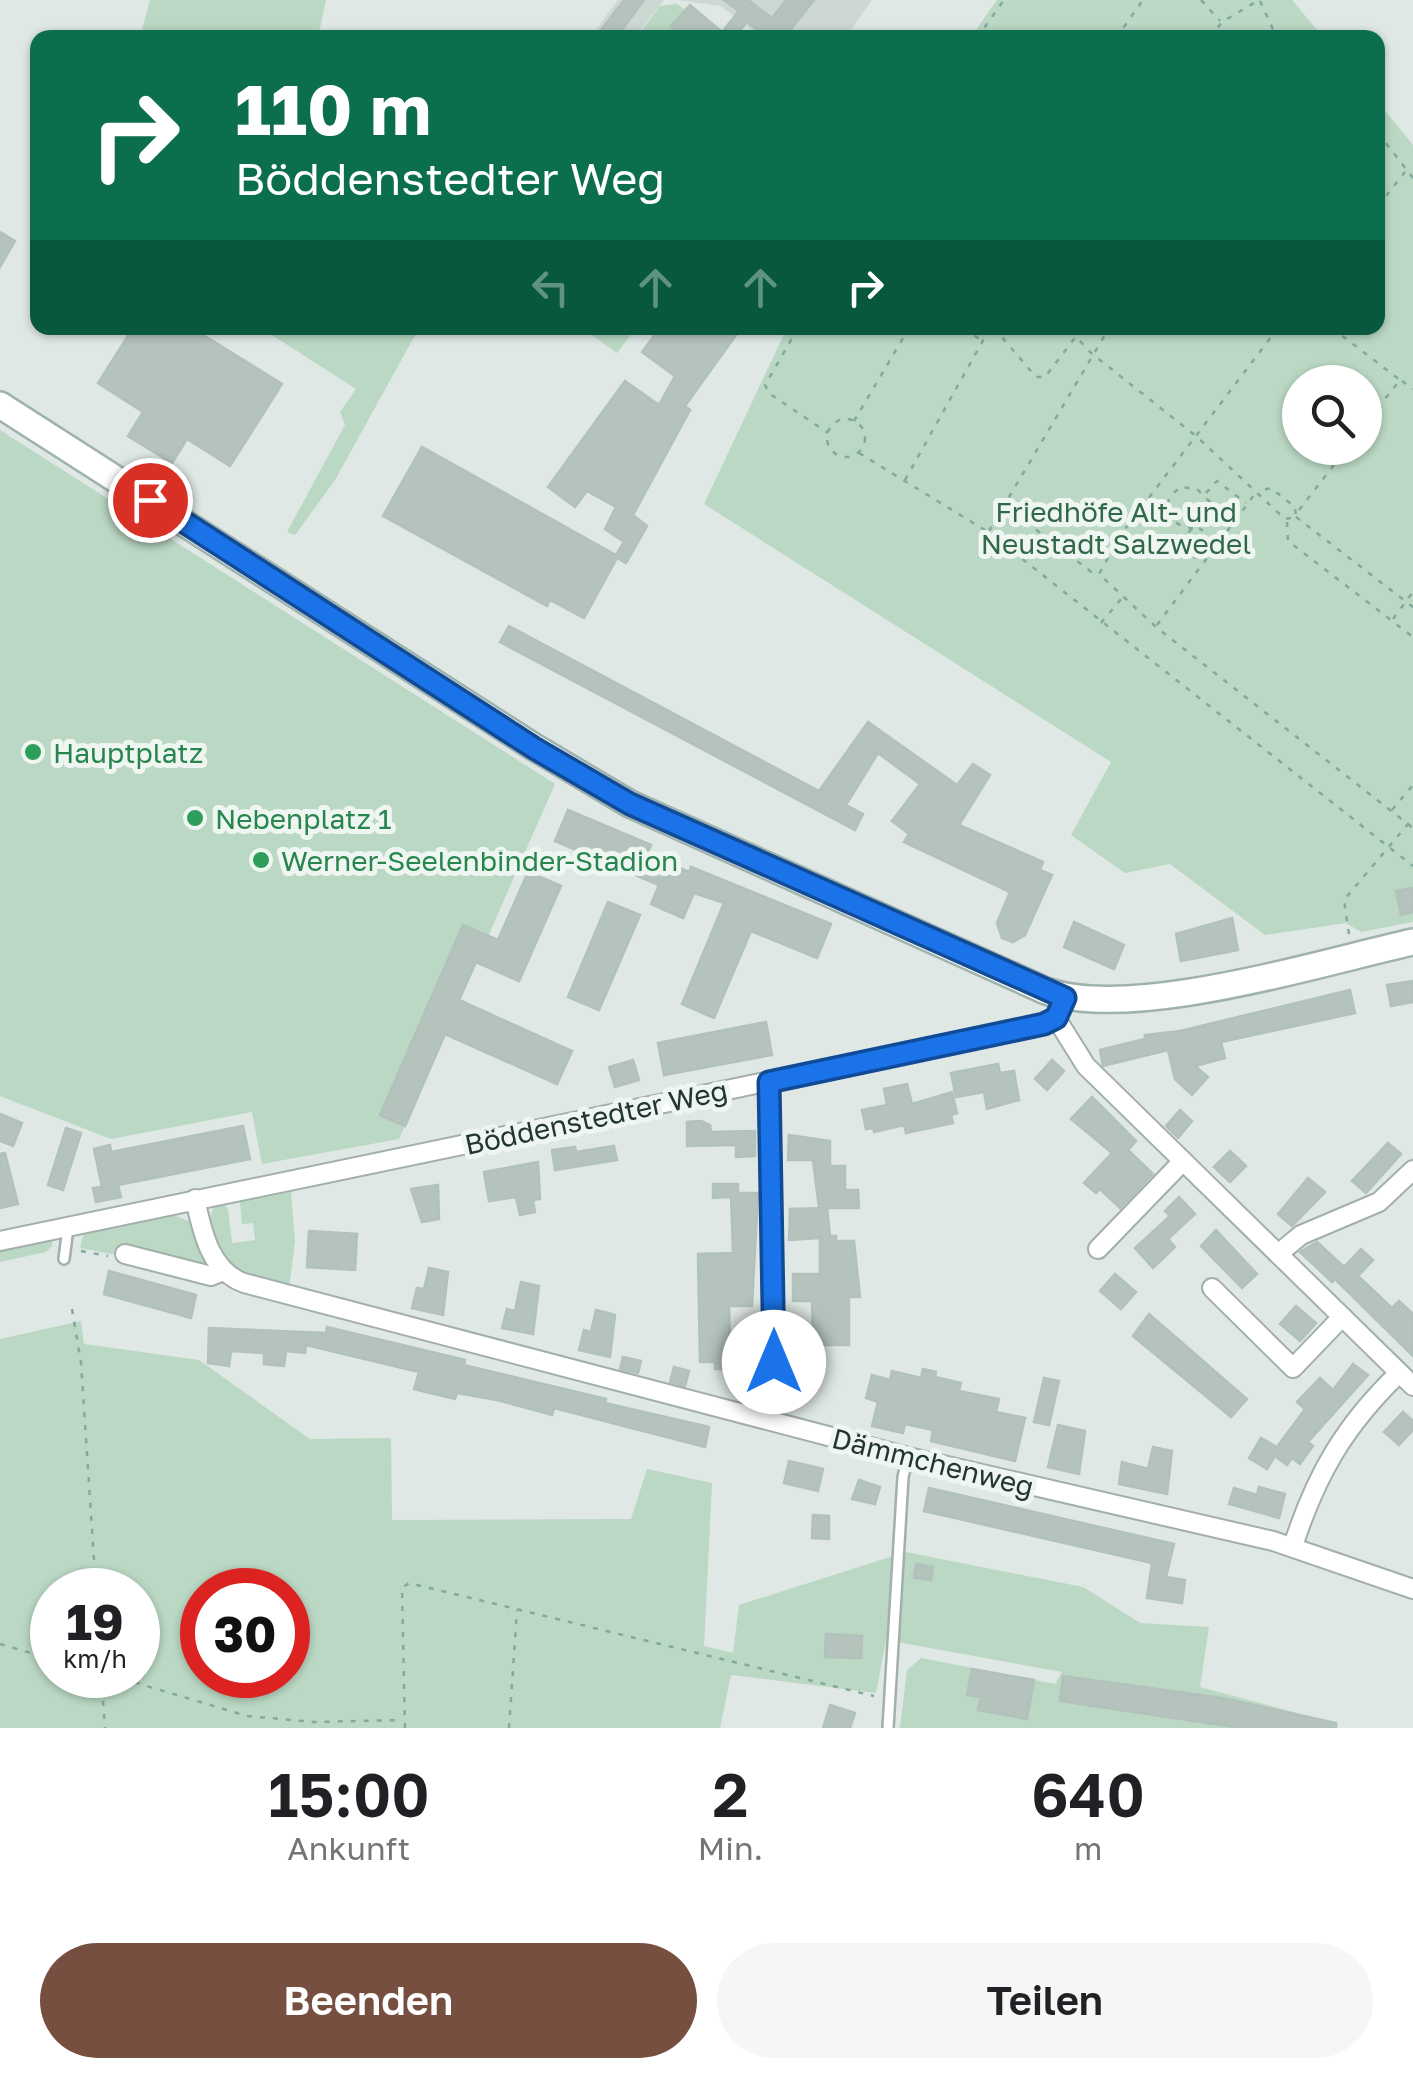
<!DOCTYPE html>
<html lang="de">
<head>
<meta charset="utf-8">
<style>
  :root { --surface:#fff; --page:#f6f6f6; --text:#202124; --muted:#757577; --accent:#774f40 }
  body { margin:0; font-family:"Golos Text",sans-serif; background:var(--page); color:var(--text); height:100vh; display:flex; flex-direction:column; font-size:38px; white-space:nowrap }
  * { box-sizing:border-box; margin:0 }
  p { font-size:32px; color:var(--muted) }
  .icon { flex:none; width:55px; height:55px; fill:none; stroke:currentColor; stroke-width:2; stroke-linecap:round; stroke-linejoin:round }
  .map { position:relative; height:1728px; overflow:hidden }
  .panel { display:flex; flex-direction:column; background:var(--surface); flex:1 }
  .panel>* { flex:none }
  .hud { position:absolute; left:30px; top:30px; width:1355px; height:305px; border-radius:20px; box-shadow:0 2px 8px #0004; background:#0b6e4f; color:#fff; overflow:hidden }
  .fabs { position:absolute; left:1282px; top:365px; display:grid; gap:20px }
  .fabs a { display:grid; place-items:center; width:100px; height:100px; border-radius:50%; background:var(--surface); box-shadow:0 2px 8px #0004; font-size:50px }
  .speed { position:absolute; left:30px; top:1568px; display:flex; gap:20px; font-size:50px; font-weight:700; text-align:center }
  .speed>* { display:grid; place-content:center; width:130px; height:130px; border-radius:50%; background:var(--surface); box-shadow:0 2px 8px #0004; line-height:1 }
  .speed small { font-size:25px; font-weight:400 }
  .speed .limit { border:15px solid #d22; background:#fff; color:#111 }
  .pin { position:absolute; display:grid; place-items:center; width:85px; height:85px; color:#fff; margin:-42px; border:5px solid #fff; border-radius:50%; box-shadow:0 2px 10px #0007 }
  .me { position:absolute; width:110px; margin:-55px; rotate:0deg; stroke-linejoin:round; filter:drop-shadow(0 0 8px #0008) }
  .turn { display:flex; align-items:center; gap:35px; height:210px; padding:0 40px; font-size:45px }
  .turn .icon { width:130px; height:130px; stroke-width:2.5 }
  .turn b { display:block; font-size:70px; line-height:85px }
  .lanes { display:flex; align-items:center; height:95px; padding:0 40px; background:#0003; justify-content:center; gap:50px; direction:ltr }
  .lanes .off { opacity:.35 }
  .eta { display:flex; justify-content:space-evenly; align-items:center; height:170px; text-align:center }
  .eta b { font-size:60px; font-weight:600; line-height:70px }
  .cta { display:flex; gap:20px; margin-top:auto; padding:20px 40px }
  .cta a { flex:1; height:115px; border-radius:60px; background:var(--accent); color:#fff; font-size:40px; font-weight:600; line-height:115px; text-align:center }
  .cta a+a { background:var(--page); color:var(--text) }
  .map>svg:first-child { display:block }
  .built { fill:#cdd8d3 }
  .green { fill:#bad8c3; fill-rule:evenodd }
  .building { fill:#b5c3bd; stroke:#b2c1bb; stroke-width:2.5 }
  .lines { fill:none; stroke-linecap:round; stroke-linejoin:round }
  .lane-casing { stroke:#a3afab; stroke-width:14 }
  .street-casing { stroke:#a3afab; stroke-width:22 }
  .secondary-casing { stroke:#9fb3ac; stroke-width:30 }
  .path { stroke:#83a99e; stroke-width:2.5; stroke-dasharray:5 8; stroke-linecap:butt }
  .lane { stroke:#fff; stroke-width:9 }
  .street { stroke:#fff; stroke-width:18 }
  .secondary { stroke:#fff; stroke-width:25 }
  .route-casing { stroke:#114b97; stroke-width:25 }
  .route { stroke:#1a73e8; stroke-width:18 }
  .leisure-dot { fill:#2e9e5b; stroke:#eff6f2; stroke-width:4 }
  .labels { text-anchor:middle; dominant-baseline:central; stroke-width:10; stroke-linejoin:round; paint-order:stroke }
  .park-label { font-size:28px; fill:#316948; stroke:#eff6f2 }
  .leisure-label { font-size:28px; fill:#27864d; stroke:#eff6f2; text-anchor:start }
  .street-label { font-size:28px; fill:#223632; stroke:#eff6f2 }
</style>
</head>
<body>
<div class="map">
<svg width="1413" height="1728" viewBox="0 0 1413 1728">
  <rect width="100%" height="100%" fill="#dfe8e4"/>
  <g class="built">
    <polygon points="618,0 664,0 635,37 590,38"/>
    <polygon points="678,0 872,0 845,38 760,37 721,6"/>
  </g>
  <g class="green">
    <polygon points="150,0 326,0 318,37 140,37"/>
    <polygon points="997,0 1292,0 1323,37 971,37"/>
    <polygon points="677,4 725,37 636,38 660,6"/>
    <path d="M1378,102L1413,145V922L1361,932L1346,923L1265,935L1170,864L1125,873L1071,835L1111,762L704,504L787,328H1378ZM1300,382H1365V448H1300Z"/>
    <polygon points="261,328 419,328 335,480 295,535 287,532 345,425 340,412 356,389"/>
    <polygon points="582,328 636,328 617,353"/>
    <polygon points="0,430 555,784 399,1139 262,1164 252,1112 111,1139 0,1096"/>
    <path d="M291,1192L295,1241L289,1288C249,1277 223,1269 207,1228L214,1206L223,1203L228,1209L232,1243L255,1240L253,1223L242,1224L240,1202Z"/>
    <polygon points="168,1213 191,1222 207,1267 124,1250 112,1254 80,1248 83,1236 92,1229"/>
    <polygon points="52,1237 52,1246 46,1252 0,1262 0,1251"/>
    <path d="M81,1321L84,1344L199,1360L310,1439L391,1438L392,1520L631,1519L647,1469L712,1483L704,1646L733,1653L739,1605L906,1552L1083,1587L1140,1623L1209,1627L1200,1687L1297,1713L1293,1728H900L907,1670L921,1658L1055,1684L1062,1672L886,1640L876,1693L731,1675L720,1728H0V1339ZM52,1590H138V1675H52ZM202,1590H288V1675H202Z"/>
  </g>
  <g class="building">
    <polygon points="624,0 644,0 616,38 595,38"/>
    <polygon points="724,0 748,0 772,18 786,0 814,0 784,38 768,38 747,22 734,38 684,38 671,26 690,5 722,32 739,11"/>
    <polygon points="0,232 15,241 0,267"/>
    <polygon points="133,328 192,328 282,384 230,466 187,439 172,463 128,436 143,412 98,383"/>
    <polygon points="660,328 741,328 685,406 690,410 633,515 647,526 626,563 617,558 584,618 550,600 547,606 383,516 422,447 616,555 624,542 605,529 616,507 587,491 575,507 548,487 625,381 659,405 675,376 642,352"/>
    <polygon points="509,626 819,791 868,722 957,785 973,764 990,775 959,825 1043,862 1040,870 1052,875 1025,935 1013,942 1002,938 997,923 1010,892 904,842 909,834 892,821 920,784 878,753 846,805 863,814 855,830 500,642"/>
    <polygon points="568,810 651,845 647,854 689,872 691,867 831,924 817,958 751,931 714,1018 682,1004 724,903 694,893 683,918 651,904 659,885 555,841"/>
    <polygon points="528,872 561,886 519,981 476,962 459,1000 572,1051 557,1084 445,1034 405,1126 380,1115 463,925 498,940"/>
    <polygon points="1413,888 1413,912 1401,915 1396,891"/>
    <polygon points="608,902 640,915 599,1010 568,997"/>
    <polygon points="1232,918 1238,950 1181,961 1176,934"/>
    <polygon points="1074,922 1124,945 1114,969 1064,947"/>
    <polygon points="1413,981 1413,1002 1391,1006 1387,985"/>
    <polygon points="1350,990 1355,1013 1221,1042 1225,1058 1195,1066 1208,1077 1192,1095 1175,1079 1168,1050 1103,1066 1100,1050 1145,1039 1145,1035 1180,1031"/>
    <polygon points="766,1022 772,1055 664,1075 658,1043"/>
    <polygon points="633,1060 639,1080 615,1087 609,1067"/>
    <polygon points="1052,1060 1064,1071 1047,1090 1035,1079"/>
    <polygon points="998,1064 1000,1073 1014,1071 1019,1100 987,1109 984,1092 956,1097 951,1073"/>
    <polygon points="907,1084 912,1104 952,1092 957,1113 951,1115 953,1123 906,1133 904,1125 874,1132 873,1128 866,1129 862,1110 887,1105 884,1089"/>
    <polygon points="1092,1097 1136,1141 1128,1150 1153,1174 1120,1208 1100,1189 1096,1193 1084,1183 1112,1153 1071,1119"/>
    <polygon points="1180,1110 1192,1121 1178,1138 1166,1126"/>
    <polygon points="0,1114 22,1123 13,1146 0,1141"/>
    <polygon points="701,1121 710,1125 711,1132 755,1131 755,1156 736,1157 736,1145 687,1146 687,1122"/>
    <polygon points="243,1126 250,1159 118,1185 121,1197 96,1202 93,1188 102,1187 94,1149 110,1145 111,1152"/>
    <polygon points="66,1128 81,1133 63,1190 48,1185"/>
    <polygon points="789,1135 830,1141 830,1166 845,1166 845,1190 858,1190 859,1208 819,1208 813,1160 788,1160"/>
    <polygon points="1388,1143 1401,1154 1366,1193 1352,1181"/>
    <polygon points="614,1146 617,1160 555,1170 552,1150 575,1147 576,1152"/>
    <polygon points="1230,1151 1246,1166 1230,1182 1214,1167"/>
    <polygon points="5,1153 18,1204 0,1208 0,1154"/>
    <polygon points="538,1162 540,1199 533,1200 535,1212 520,1215 516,1197 489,1201 484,1172"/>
    <polygon points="1308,1178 1325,1192 1292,1226 1278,1214"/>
    <polygon points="713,1184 738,1184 738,1193 758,1193 752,1306 729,1306 730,1346 755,1346 755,1376 735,1376 735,1369 715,1369 715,1362 700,1362 698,1254 733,1253 731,1197 713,1198"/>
    <polygon points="438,1185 439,1219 422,1222 411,1189"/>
    <polygon points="1179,1197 1195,1214 1168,1239 1175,1247 1153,1268 1135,1248 1170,1216 1165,1211"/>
    <polygon points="827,1208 830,1236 836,1236 836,1241 854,1241 860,1297 849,1297 849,1345 813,1345 812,1301 793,1301 793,1274 820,1274 820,1238 789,1240 790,1209"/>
    <polygon points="1216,1230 1257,1274 1242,1288 1201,1246"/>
    <polygon points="309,1231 357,1234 355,1270 307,1267"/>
    <polygon points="1317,1242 1344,1267 1361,1249 1373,1260 1358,1276 1392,1308 1399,1301 1413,1314 1413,1356 1335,1279 1332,1282 1300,1252"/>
    <polygon points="429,1268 448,1272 443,1315 412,1308 417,1288 424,1289"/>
    <polygon points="109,1271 196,1295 191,1318 104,1294"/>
    <polygon points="1115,1274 1136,1292 1121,1309 1100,1291"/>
    <polygon points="521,1282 539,1286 533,1334 502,1328 507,1309 515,1311"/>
    <polygon points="1296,1306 1316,1323 1300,1341 1280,1324"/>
    <polygon points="596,1310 615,1315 610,1357 579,1350 584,1330 591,1332"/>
    <polygon points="1149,1314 1247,1399 1231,1417 1133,1336"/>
    <polygon points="327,1327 465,1360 464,1365 606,1399 605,1403 709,1427 705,1447 554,1408 552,1415 497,1400 457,1393 455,1399 414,1389 419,1372 306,1345 305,1353 286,1351 284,1366 264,1364 264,1353 231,1351 229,1366 208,1363 209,1328 326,1333"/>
    <polygon points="794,1355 817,1355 817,1384 795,1384"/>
    <polygon points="623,1357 641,1361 638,1373 620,1369"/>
    <polygon points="1353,1364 1368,1375 1308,1442 1313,1446 1300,1464 1292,1458 1287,1465 1275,1456 1267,1469 1249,1458 1261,1438 1277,1447 1305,1409 1297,1402 1320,1378 1333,1390"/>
    <polygon points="674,1367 689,1371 685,1386 670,1382"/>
    <polygon points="923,1369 936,1372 935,1377 961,1383 959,1391 999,1399 996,1412 1025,1418 1015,1461 931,1441 933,1430 905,1424 903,1433 872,1426 878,1402 866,1398 872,1375 890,1380 892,1371 921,1378"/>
    <polygon points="1044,1378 1059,1381 1049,1425 1034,1422"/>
    <polygon points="1403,1412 1413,1421 1413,1430 1399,1445 1384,1432"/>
    <polygon points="1058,1425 1085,1431 1079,1474 1048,1467"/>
    <polygon points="1153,1447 1172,1451 1167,1494 1119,1484 1122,1462 1148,1469"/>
    <polygon points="789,1461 823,1469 818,1491 784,1483"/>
    <polygon points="859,1480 880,1487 875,1504 852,1499"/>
    <polygon points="1259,1487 1285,1494 1279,1518 1229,1504 1234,1488 1257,1495"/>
    <polygon points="929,1488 1174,1544 1166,1577 1185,1580 1182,1603 1147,1598 1152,1563 924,1511"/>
    <polygon points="813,1515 829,1516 829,1539 812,1538"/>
    <polygon points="916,1564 933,1567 931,1580 914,1578"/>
    <polygon points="826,1634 862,1636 861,1658 825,1657"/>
    <polygon points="972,1669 1034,1680 1027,1719 978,1710 981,1697 967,1695"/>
    <polygon points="1063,1676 1222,1698 1336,1723 1336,1728 1241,1728 1060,1701"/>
    <polygon points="830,1705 855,1713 850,1728 823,1728"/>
  </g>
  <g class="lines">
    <defs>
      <g id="lane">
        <polyline points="64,1259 68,1228"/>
        <polyline points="888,1728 903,1477 908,1457"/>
      </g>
      <g id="street">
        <polyline points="1056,1018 1086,1066 1413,1386"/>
        <path d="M195,1199C202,1231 210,1271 244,1283L908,1457L1273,1541L1413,1589"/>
        <polyline points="0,1241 1044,1024 1056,1018 1065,997"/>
        <polyline points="1098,1249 1183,1161"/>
        <polyline points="125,1254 211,1276 223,1271"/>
        <polyline points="1278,1254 1301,1235 1379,1202 1413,1170"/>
        <polyline points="1212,1288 1293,1368 1342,1317"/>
        <polyline points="769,1420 774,1400 769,1082"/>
        <path d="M1293,1546C1316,1475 1344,1426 1399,1373"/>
      </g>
      <path id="secondary" d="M0,405L534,747L630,804L1046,991C1133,1021 1318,963 1413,942"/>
    </defs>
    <use href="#lane" class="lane-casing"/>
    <use href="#street" class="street-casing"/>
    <use href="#secondary" class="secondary-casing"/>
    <g class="path">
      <polyline points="1201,0 1220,21"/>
      <polyline points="1260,1 1277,38"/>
      <polyline points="977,38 1004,0"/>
      <polyline points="1116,38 1143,0"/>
      <polyline points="1210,38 1222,22 1259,0"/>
      <polyline points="1378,133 1413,178"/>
      <polyline points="1378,206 1405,172"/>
      <polyline points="798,328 765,385 770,394 828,433"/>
      <polyline points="964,328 982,341"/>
      <polyline points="994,328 1036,377 1045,377 1078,334"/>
      <polyline points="1078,328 1080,341 1091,353 1196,436 1285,519 1296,517 1295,507 1271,488 1259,491"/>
      <polyline points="1278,328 1122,533 1099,574 1156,627 1413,828"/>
      <polyline points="1332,328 1400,380 1365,424"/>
      <polyline points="1402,381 1413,389"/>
      <circle cx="846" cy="438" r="19"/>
      <polyline points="854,421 909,328"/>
      <polyline points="859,453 988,532 1413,866"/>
      <polyline points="905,480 990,328"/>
      <polyline points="1206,493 1217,481 1246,503"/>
      <polyline points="1005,506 1098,577"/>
      <polyline points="1299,510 1347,448"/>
      <polyline points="1296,517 1413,607"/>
      <polyline points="1287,522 1288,541 1413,637"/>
      <path d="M1193,528C1176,528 1165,515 1169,498L1180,487L1197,489L1210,502L1207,516L1196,528"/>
      <polyline points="1199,528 1208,535 1211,550"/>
      <polyline points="1192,529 1183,537 1181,547 1190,557 1205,558"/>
      <polyline points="989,531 1109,328"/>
      <polyline points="1393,619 1413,592"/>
      <polyline points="1101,623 1122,598"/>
      <polyline points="1157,625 1257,491"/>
      <polyline points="1392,810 1413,785"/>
      <polyline points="1349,934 1344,900 1413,818"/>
      <polyline points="81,1251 108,1256"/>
      <polyline points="72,1309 81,1363 96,1590"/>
      <polyline points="0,1644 52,1659"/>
      <polyline points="101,1675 105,1728"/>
      <polyline points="110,1675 247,1716 314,1722 402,1720"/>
      <polyline points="405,1728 402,1588 409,1583 874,1696"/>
      <polyline points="509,1728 517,1610"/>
    </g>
    <use href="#lane" class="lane"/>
    <use href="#street" class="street"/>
    <use href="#secondary" class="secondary"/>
  </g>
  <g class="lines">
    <defs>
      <polyline id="route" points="150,500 534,748 630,804 1065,998 1056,1018 1044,1024 769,1082 774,1362"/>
    </defs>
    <use href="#route" class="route-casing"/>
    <use href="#route" class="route"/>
  </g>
  <g class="leisure-dot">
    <circle cx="33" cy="752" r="10"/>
    <circle cx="195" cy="818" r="10"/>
    <circle cx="261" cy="860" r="10"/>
  </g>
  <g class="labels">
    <g class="park-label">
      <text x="1116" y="511">Friedhöfe Alt- und<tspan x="1116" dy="32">Neustadt Salzwedel</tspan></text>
    </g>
    <g class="leisure-label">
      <text x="53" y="752">Hauptplatz</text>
      <text x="215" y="818">Nebenplatz 1</text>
      <text x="281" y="860">Werner-Seelenbinder-Stadion</text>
    </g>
    <g class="street-label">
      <text transform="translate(596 1117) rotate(-12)">Böddenstedter Weg</text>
      <text transform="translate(933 1462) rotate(14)">Dämmchenweg</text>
    </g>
  </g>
</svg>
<div class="fabs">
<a><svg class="icon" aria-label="search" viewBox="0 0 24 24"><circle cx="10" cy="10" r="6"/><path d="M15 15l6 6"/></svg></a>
</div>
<div class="speed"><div>19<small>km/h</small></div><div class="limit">30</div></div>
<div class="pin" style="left:150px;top:500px;background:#d93025"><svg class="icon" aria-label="arrive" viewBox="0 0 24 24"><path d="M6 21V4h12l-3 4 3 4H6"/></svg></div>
<svg class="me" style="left:774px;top:1362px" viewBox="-20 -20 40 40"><circle r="19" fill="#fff"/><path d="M0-13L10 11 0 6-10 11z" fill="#1a73e8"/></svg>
<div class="hud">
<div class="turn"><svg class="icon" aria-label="right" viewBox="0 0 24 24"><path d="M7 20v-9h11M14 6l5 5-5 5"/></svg><div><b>110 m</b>Böddenstedter Weg</div></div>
<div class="lanes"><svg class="icon off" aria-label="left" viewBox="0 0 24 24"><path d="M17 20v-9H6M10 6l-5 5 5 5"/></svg><svg class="icon off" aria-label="ahead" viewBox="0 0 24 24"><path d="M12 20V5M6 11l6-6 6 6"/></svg><svg class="icon off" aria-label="ahead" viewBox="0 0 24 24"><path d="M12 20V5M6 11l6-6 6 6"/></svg><svg class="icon" aria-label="right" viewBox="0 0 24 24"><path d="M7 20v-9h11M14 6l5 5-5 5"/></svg></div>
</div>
</div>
<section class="panel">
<div class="eta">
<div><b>15:00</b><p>Ankunft</p></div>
<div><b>2</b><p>Min.</p></div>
<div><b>640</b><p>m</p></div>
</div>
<div class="cta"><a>Beenden</a><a>Teilen</a></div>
</section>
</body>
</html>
